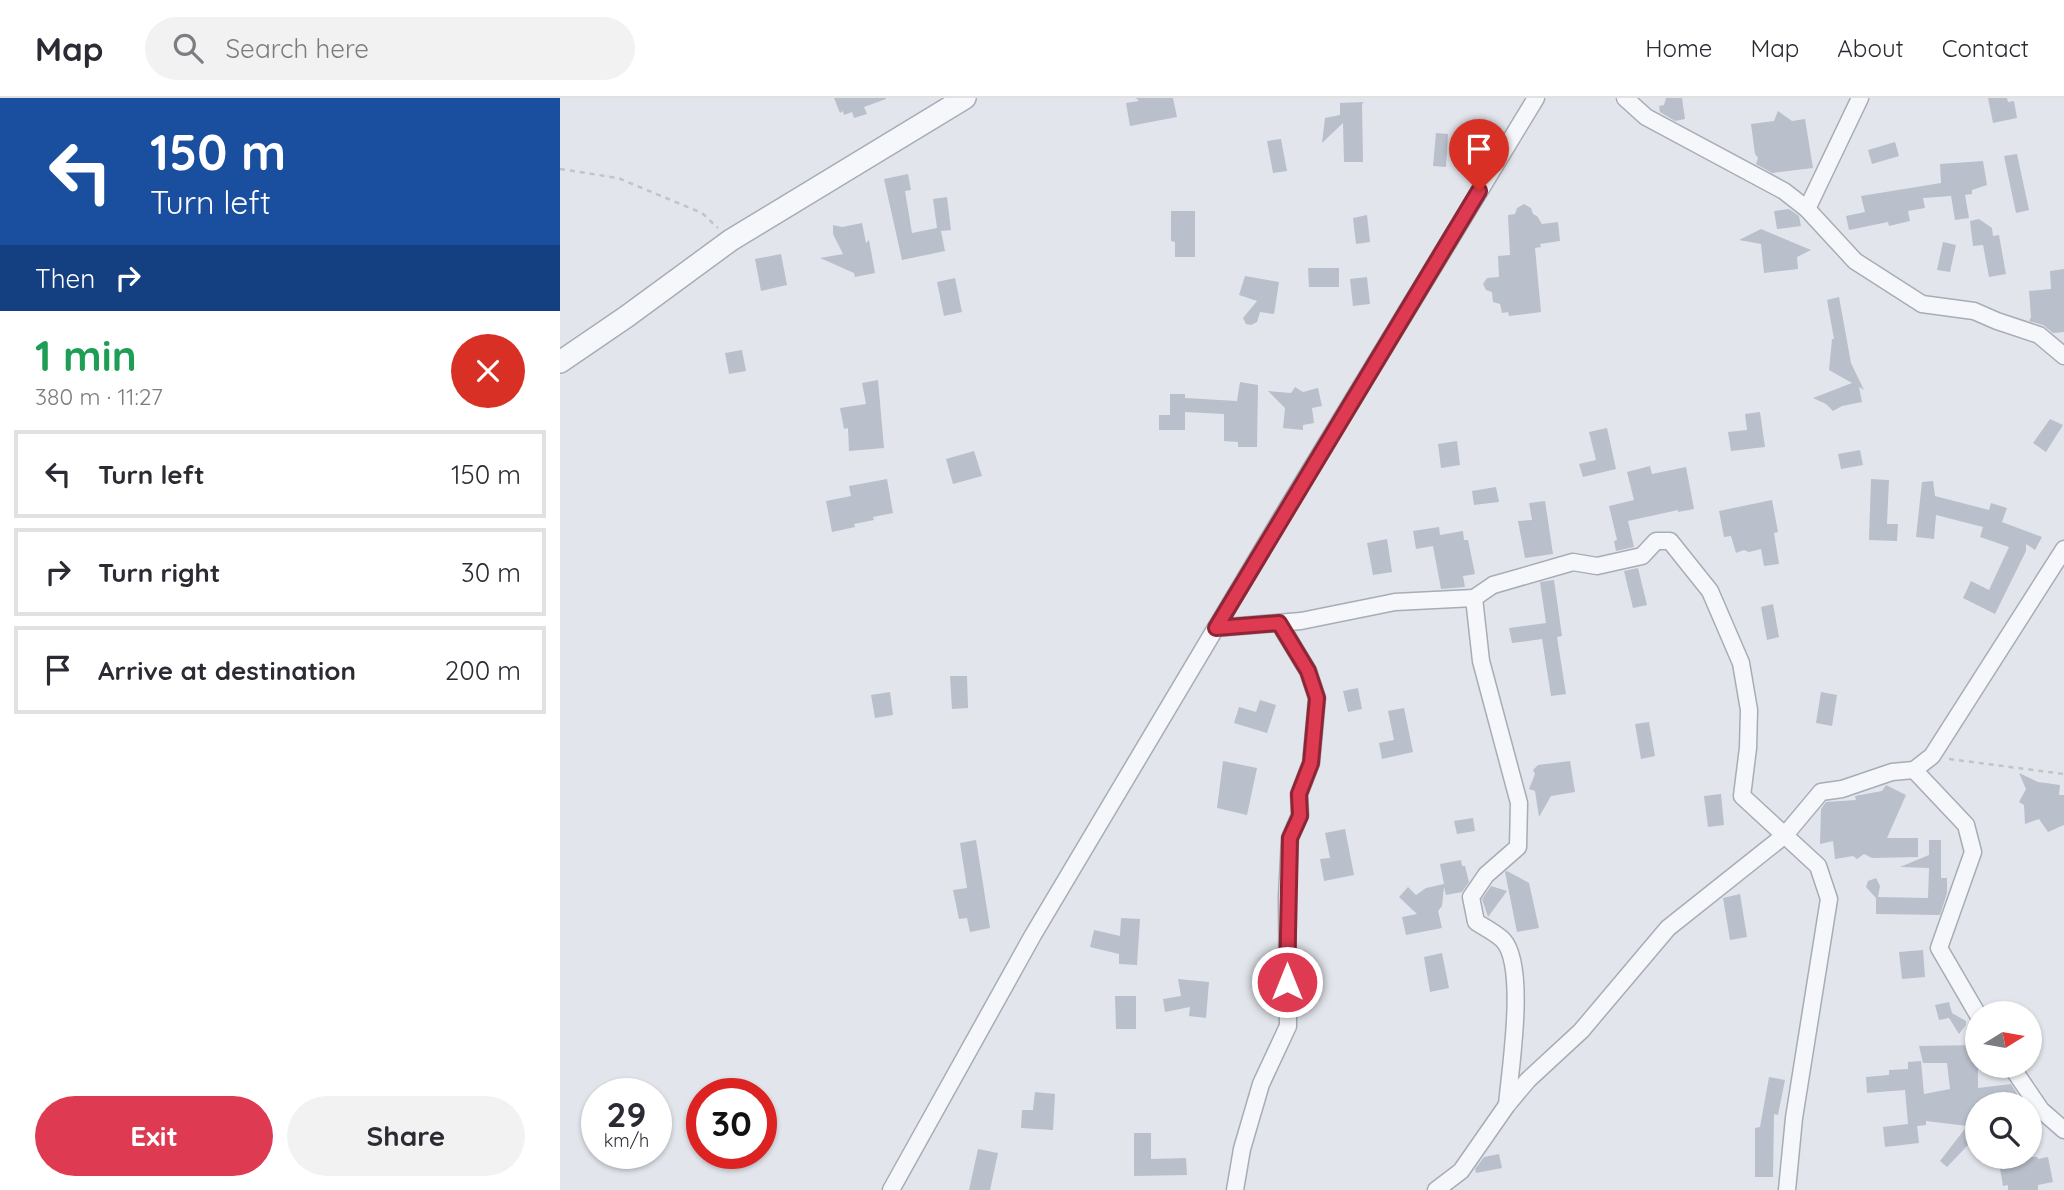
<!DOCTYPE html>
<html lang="en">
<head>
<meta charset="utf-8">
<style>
  :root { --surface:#fff; --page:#f2f2f3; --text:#2b2b33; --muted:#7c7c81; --line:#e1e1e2; --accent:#de3a52 }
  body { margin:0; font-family:Quicksand,sans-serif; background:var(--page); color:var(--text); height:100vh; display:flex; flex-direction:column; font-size:26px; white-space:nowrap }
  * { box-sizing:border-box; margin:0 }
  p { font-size:23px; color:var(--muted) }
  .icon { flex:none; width:38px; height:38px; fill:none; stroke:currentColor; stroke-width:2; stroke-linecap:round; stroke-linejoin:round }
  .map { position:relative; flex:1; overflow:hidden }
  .sheet { display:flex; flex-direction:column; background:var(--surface); width:560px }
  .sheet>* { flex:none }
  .top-card { background:#1a4fa0; color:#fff; overflow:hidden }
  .needle { width:46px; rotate:79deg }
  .buttons { position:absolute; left:1405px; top:903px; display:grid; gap:14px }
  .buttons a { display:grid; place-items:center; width:77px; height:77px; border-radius:50%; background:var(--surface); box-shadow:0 2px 5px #0004; font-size:35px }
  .speed { position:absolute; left:21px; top:980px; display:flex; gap:14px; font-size:35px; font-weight:700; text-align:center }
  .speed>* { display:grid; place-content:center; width:91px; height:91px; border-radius:50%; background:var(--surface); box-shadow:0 2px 5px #0004; line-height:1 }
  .speed small { font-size:18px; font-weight:400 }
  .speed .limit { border:10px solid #d22; background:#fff; color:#111 }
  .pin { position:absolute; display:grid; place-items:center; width:60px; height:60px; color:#fff; margin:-72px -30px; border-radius:50% 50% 50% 0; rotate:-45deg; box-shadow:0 0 7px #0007 }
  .pin .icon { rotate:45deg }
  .me { position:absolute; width:77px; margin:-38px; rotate:0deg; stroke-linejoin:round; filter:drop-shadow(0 0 5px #0008) }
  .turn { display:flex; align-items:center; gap:24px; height:147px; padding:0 35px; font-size:32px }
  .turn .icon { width:91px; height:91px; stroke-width:2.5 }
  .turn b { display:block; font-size:49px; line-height:60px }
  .then { display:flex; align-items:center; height:66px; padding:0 35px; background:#0003; gap:14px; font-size:26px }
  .round { display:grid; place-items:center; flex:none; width:74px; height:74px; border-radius:37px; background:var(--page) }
  .overview { display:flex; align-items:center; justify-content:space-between; height:119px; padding:0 35px }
  h1 { font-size:42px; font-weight:700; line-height:52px; color:#1e9e55 }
  .action { display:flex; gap:14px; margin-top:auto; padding:14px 35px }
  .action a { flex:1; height:80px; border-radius:42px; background:var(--accent); color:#fff; font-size:28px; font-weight:700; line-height:80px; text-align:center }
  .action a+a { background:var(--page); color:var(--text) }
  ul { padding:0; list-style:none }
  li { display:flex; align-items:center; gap:21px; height:88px; margin:0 14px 10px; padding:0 21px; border:4px solid var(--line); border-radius:0px }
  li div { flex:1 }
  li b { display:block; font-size:26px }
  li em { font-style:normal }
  header { display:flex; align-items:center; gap:42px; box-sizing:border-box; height:98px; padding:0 35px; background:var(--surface); border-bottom:2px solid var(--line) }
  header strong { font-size:33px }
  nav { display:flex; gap:38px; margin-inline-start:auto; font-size:24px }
  .search { width:490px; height:63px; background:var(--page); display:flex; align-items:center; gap:18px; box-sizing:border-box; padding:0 24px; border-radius:38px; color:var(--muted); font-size:26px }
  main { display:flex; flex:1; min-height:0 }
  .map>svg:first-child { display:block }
  .building { fill:#b9bfcb }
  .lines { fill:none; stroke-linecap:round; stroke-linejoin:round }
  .minor-casing { stroke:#a6adb7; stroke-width:19 }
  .tertiary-casing { stroke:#a6adb7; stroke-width:24 }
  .path { stroke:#c0c4cb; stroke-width:2.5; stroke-dasharray:5 5; stroke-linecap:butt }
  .minor { stroke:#f6f7fa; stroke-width:16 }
  .tertiary { stroke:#f6f7fa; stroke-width:21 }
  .route-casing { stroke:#902635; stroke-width:18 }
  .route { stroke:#de3a52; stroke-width:12 }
</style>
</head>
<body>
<header>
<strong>Map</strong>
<div class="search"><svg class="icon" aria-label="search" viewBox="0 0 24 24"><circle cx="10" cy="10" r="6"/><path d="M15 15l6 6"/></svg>Search here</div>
<nav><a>Home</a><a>Map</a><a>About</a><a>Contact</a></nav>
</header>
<main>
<section class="sheet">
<div class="top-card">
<div class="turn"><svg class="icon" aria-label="left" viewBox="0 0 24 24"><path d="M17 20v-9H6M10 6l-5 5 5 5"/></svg><div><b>150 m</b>Turn left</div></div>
<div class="then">Then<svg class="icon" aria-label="right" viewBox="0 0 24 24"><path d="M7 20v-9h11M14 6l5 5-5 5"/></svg></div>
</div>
<div class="overview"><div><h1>1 min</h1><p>380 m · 11:27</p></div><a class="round" style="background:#d93025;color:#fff"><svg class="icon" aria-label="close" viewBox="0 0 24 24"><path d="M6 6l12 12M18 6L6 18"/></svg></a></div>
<ul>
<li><svg class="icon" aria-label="left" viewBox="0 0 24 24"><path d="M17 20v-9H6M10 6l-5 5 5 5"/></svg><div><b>Turn left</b></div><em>150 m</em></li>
<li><svg class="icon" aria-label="right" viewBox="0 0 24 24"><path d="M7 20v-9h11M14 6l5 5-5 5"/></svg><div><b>Turn right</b></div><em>30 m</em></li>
<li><svg class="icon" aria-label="arrive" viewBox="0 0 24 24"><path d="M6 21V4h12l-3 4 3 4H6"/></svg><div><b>Arrive at destination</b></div><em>200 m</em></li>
</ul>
<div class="action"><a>Exit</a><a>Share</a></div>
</section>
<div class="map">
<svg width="1504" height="1092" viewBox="0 0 1504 1092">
  <rect width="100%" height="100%" fill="#e2e6ec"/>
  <g class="building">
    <polygon points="274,0 326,0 326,1 304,9 307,16 294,20 292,14 284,17 283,13 280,15"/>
    <polygon points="576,0 613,0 617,19 570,28 566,5 579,3"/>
    <polygon points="1106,0 1122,0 1125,21 1115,23 1100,14 1099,8 1104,7"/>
    <polygon points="1428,0 1447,0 1448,4 1454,3 1457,20 1433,25"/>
    <polygon points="804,4 802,6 803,64 784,64 783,25 762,45 765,20 780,17 780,5"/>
    <polygon points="1218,13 1232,23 1245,21 1253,70 1212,75 1196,66 1198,60 1195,56 1191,26 1214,23"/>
    <polygon points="876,35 888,36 886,69 873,68"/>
    <polygon points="721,41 727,73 713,75 707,43"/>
    <polygon points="1335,44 1339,58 1312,66 1308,52"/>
    <polygon points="1457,56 1469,112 1456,115 1444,58"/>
    <polygon points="1423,63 1427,87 1412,92 1412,96 1405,97 1409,120 1395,122 1391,98 1363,100 1365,110 1348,113 1350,123 1329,128 1328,124 1289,132 1286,118 1305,114 1301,98 1381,85 1380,66"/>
    <polygon points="348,76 351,92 345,93 352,135 377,130 373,101 387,99 391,132 381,133 385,153 342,162 324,81"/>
    <polygon points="964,106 971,110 973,116 977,118 982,126 998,124 1000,143 980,146 981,149 975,150 981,214 949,218 948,214 942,215 940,206 933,204 932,194 926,192 923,186 927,180 939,179 938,158 950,157 948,117 955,116 957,110"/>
    <polygon points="1229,111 1239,118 1241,128 1217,131 1214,113"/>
    <polygon points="611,113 635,113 635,159 615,159 615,144 611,143"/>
    <polygon points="807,117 810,144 796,146 793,120"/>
    <polygon points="1419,121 1432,130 1433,138 1439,137 1446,176 1429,179 1423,147 1413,148 1410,123"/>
    <polygon points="302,125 306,145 309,142 315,175 295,179 294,175 260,160 283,156 273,136 273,127 282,129"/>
    <polygon points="1201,131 1251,152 1237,159 1238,171 1204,175 1201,146 1179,142"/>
    <polygon points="1383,144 1396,147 1390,174 1377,172"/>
    <polygon points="221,156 227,187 201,193 195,161"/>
    <polygon points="748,170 779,170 779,189 749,189"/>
    <polygon points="1504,171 1504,234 1493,235 1483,227 1469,223 1471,219 1469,193 1491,191 1490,173"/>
    <polygon points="685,178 719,184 714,216 700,214 697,224 691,227 686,226 683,220 697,203 679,197"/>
    <polygon points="807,179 810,206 793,208 790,181"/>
    <polygon points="395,180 402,214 384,218 377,184"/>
    <polygon points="1279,199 1291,265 1304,292 1299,289 1302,304 1282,308 1273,313 1266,306 1253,300 1292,285 1269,272 1272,241 1274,241 1267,202"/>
    <polygon points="182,252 186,273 169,276 165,255"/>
    <polygon points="318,282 324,350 289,353 288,330 284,331 280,310 306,306 302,285"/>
    <polygon points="680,284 698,287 697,349 678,349 678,344 664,343 664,316 625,314 625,332 599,332 599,317 610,317 610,296 625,296 625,300 677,303"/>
    <polygon points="735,289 743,294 758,290 762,308 752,310 754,325 743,327 743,332 723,330 725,310 708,293 731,295"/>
    <polygon points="1200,314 1205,349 1171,353 1168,334 1187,332 1185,316"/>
    <polygon points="1490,321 1503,327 1486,354 1473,345"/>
    <polygon points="1047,330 1056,371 1023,379 1019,366 1036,362 1029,334"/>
    <polygon points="897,343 900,367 881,370 878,346"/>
    <polygon points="1300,352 1303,367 1281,371 1278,356"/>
    <polygon points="414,353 422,378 393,386 386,361"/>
    <polygon points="1090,368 1092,376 1126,369 1134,411 1118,414 1118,412 1068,423 1074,449 1056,453 1054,443 1057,442 1049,408 1074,402 1067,374"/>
    <polygon points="327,381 333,415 313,419 314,422 294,426 295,429 272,434 266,403 291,398 289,388"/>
    <polygon points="1311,381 1329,382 1327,426 1338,426 1337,443 1309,442"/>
    <polygon points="1373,383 1375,398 1429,412 1431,405 1447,410 1442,424 1482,439 1475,452 1466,446 1466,453 1435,516 1403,500 1411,483 1429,492 1449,449 1420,439 1423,429 1376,417 1374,441 1356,439 1362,384"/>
    <polygon points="936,389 939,404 914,407 912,393"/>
    <polygon points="1212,402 1218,434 1214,435 1219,466 1204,468 1201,451 1189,454 1184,452 1176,455 1171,438 1164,439 1159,413"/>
    <polygon points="985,403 993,456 965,460 958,423 972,422 969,405"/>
    <polygon points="879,429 880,437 903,433 904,442 908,442 915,476 903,478 905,489 881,491 873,448 856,451 853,433"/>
    <polygon points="827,441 832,474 813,477 807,445"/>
    <polygon points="1078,470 1087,507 1073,510 1064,473"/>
    <polygon points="994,482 1002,538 997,539 1006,596 991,598 982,541 952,545 949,530 986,525 980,484"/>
    <polygon points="1213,506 1219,539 1207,542 1201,509"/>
    <polygon points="390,578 407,578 408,610 392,611"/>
    <polygon points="798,590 802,611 788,614 783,593"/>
    <polygon points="330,594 333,617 315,620 311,597"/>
    <polygon points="1261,594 1277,597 1272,628 1256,625"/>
    <polygon points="700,602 716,607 707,635 674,625 679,609 696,614"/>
    <polygon points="844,610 853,654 822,661 819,645 834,642 828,613"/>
    <polygon points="1089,624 1095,658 1081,661 1075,626"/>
    <polygon points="663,663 697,670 687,717 657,710"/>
    <polygon points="1010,663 1015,694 991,698 979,719 975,693 969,691 975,676 973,672 978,667"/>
    <polygon points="1459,675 1478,684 1500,687 1499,697 1504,697 1504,727 1488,734 1479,721 1465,726 1464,707 1459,704 1466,691"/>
    <polygon points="1326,687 1346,697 1327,740 1358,740 1358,759 1312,760 1304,756 1297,761 1293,758 1275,761 1273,743 1260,746 1261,711 1266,704 1296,702 1295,698 1322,693"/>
    <polygon points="1161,696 1164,727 1148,729 1144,698"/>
    <polygon points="913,720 915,733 897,736 894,723"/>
    <polygon points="785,731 794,777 764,783 760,761 770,760 765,735"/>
    <polygon points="416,742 430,830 410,834 407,820 399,821 393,792 407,790 400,745"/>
    <polygon points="1369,742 1381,742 1381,780 1387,780 1387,795 1380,817 1316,816 1316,800 1306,789 1308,783 1316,780 1320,788 1318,799 1368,800 1369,770 1340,769 1369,757"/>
    <polygon points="901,762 902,768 905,768 909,784 902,794 886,797 884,789 882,808 878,813 882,830 846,837 842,819 857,816 839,799 848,789 856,797 866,790 884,786 880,766"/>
    <polygon points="947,773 969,785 979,830 957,834 945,774"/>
    <polygon points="931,788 947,793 928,819 922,801"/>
    <polygon points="1180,796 1187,839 1170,842 1163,800"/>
    <polygon points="561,820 580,821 577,867 559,866 559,856 530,849 534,832 560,838"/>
    <polygon points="1363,852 1365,879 1342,881 1339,854"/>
    <polygon points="882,855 889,890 870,894 864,859"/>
    <polygon points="618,881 649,884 646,920 629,918 630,909 605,914 603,901 621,898"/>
    <polygon points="555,898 576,898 576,931 556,931"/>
    <polygon points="1389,904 1392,915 1406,923 1406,927 1399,936 1389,920 1379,922 1375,907"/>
    <polygon points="1418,947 1418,990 1451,986 1458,997 1459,1006 1418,1006 1418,1047 1407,1048 1387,1069 1380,1063 1407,1028 1366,1023 1366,1027 1357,1028 1359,1045 1325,1049 1323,1029 1348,1026 1345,992 1307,995 1306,979 1329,977 1329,972 1348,971 1348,964 1361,963 1364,996 1390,991 1387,965 1363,965 1359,948"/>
    <polygon points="1209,979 1225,982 1218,1017 1214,1016 1213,1079 1195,1079 1195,1030 1200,1029"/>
    <polygon points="475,994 495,996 493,1032 461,1030 462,1012 473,1012"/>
    <polygon points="574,1035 591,1035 591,1061 626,1060 627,1077 574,1078"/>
    <polygon points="418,1051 438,1055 430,1092 409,1092"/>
    <polygon points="939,1056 942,1070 916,1075 915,1071 924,1059"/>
    <polygon points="1438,1059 1477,1059 1478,1061 1488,1059 1493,1084 1478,1087 1478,1092 1448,1092 1448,1087 1443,1088"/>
  </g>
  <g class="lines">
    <defs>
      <g id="minor">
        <polyline points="1065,0 1086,19 1224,93 1247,111 1295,163 1362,206 1414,213 1437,223 1479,237 1504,258"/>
        <polyline points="1247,111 1300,0"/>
        <polyline points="656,530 741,523 835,504 914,500"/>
        <polyline points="1354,672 1406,727 1413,754 1379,850 1418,917"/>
        <polyline points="1451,968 1481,1012 1504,1032"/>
        <path d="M947,1007C950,972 967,868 943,842C936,835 924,829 916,824L911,799L926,777L958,749L959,705L921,563L914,500L933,487L1013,464L1037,468L1082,458L1096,443H1110L1150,493L1181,565L1189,612L1188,650L1182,698L1258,768L1269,801L1234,1020L1227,1092"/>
        <polyline points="331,1092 473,837 729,407 976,0"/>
        <polyline points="675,1092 682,1051 701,986 728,928 727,799 730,740 740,717 739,696 751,665 757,600 748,573 719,525"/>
        <polyline points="876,1092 901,1073 947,1007 968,982 1021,933 1108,830 1225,737 1261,694 1282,691 1332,674 1354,672 1372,658 1504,451"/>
      </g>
      <polyline id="tertiary" points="0,264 66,219 171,142 405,0"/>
    </defs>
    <use href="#minor" class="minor-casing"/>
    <use href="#tertiary" class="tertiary-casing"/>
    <g class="path">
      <polyline points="0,71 58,80 142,115 158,130"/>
      <polyline points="1389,661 1504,676"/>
    </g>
    <use href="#minor" class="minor"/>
    <use href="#tertiary" class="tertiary"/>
  </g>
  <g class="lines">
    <defs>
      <polyline id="route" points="727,884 730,740 740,718 739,696 751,665 757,600 748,573 719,525 656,530 919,93"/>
    </defs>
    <use href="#route" class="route-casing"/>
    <use href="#route" class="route"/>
  </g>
</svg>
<div class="buttons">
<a><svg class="needle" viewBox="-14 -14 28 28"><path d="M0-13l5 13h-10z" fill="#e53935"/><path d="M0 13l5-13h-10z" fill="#7c7c81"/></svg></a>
<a><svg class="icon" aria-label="search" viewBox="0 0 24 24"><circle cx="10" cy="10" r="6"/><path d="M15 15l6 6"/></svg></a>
</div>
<div class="speed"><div>29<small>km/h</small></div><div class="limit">30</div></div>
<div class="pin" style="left:919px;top:93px;background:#d93025"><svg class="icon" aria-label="arrive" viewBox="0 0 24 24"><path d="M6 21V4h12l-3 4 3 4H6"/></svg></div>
<svg class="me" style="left:727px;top:884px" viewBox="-20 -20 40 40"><circle r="17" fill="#de3a52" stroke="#fff" stroke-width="3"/><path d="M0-11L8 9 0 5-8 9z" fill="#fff"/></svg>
</div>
</main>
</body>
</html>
